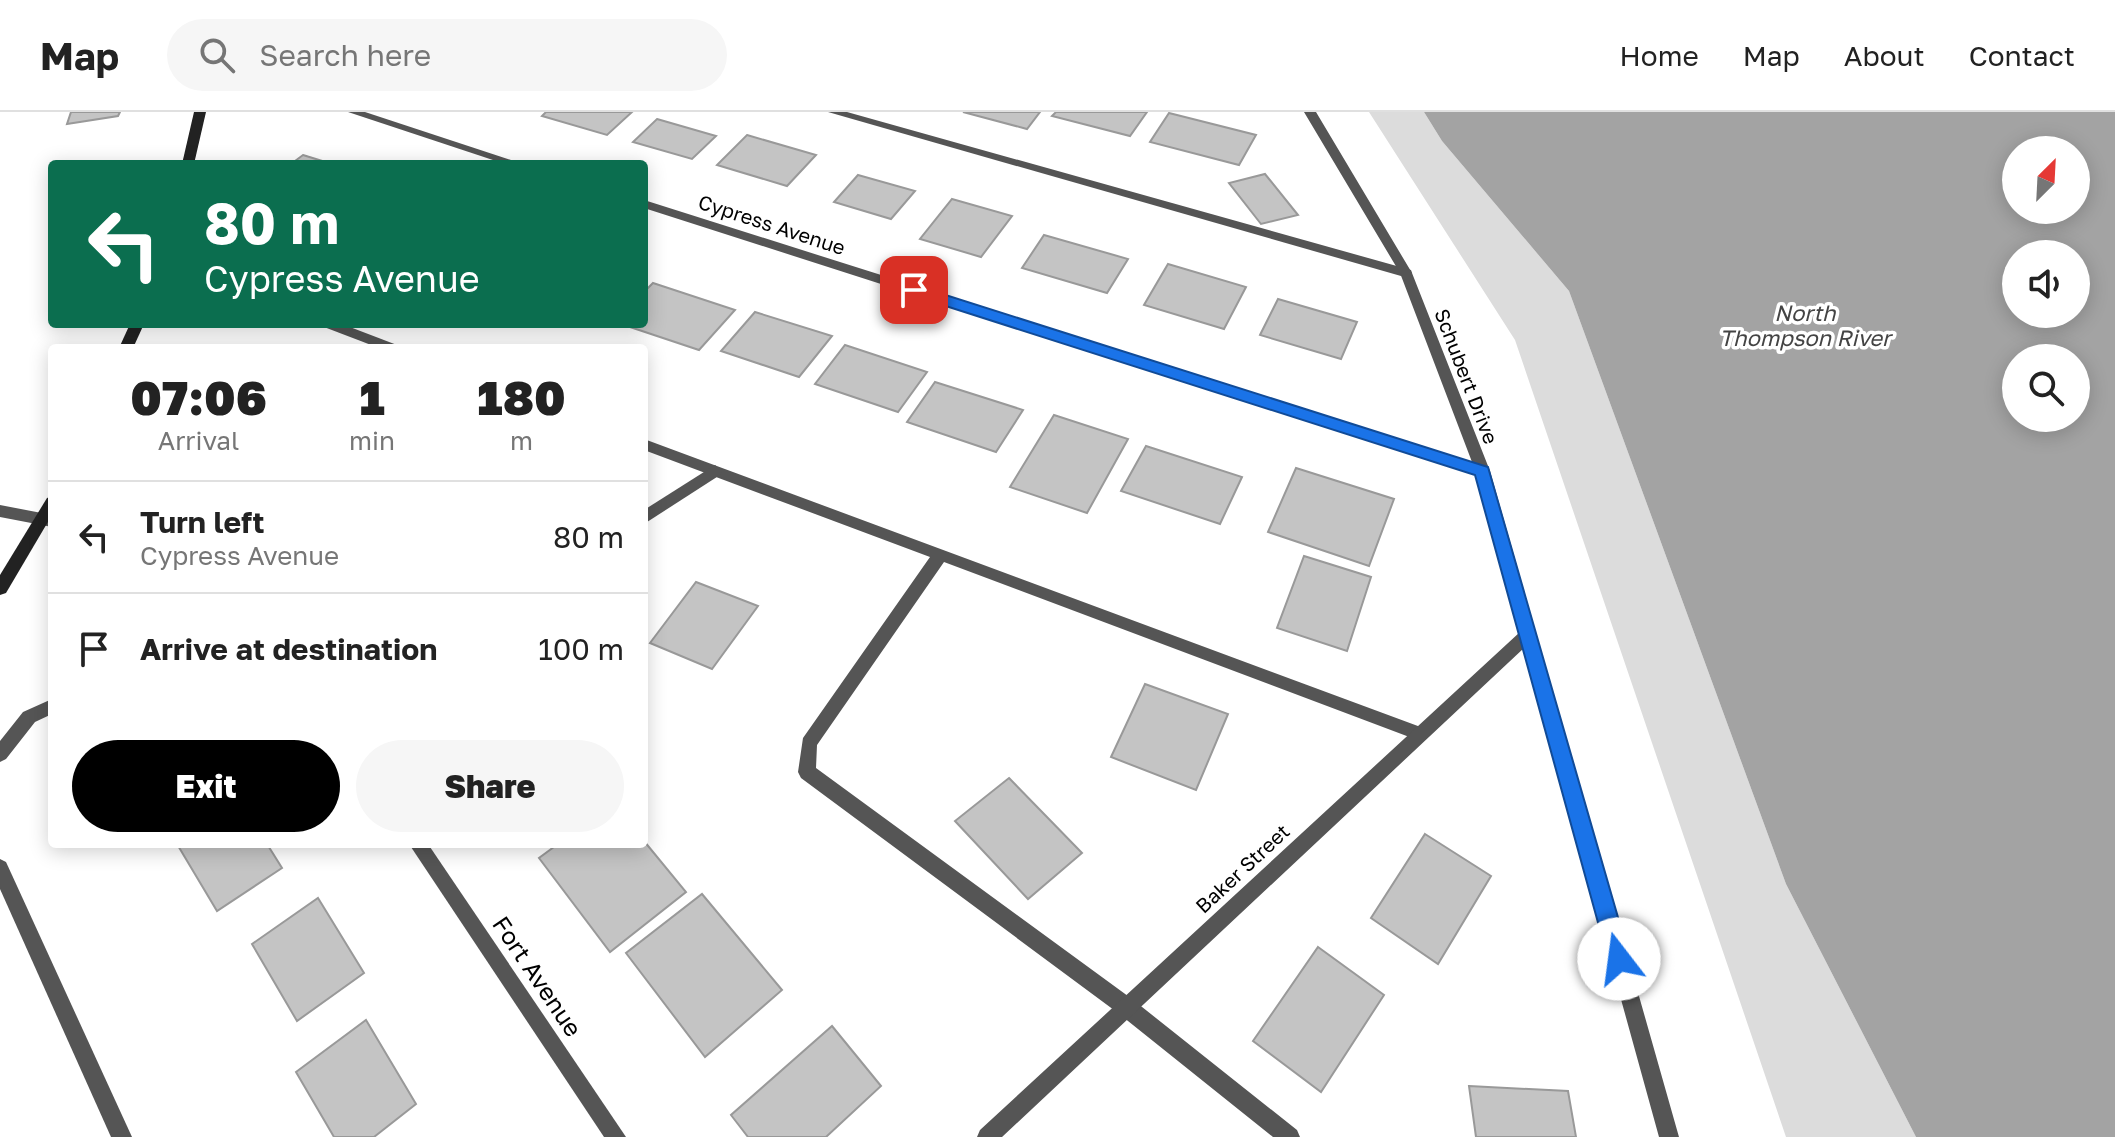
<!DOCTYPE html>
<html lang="en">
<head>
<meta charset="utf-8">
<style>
  :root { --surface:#fff; --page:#f6f6f6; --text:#222; --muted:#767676; --line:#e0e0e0; --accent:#000 }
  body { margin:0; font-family:"Golos Text",sans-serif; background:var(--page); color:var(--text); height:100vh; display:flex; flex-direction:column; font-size:30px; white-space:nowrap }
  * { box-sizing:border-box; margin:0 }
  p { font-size:26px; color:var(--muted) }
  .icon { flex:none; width:44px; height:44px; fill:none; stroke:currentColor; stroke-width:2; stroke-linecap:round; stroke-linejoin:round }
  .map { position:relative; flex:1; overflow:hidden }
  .side { position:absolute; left:48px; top:232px; width:600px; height:504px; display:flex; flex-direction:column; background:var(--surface); border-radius:8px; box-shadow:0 4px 20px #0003 }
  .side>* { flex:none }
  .hud { position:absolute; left:48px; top:48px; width:600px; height:168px; border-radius:8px; box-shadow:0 4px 20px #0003; background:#0b6e4f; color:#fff; overflow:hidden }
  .needle { width:52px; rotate:24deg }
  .controls { position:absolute; left:2002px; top:24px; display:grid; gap:16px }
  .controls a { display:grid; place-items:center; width:88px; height:88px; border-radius:50%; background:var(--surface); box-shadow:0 4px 20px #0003; font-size:40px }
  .pin { position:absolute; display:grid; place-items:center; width:68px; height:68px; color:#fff; margin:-34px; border-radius:16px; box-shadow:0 4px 12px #0006 }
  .me { position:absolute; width:88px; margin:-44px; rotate:345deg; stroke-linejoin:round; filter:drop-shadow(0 0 6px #0008) }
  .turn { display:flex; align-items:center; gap:28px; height:168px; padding:0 24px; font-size:36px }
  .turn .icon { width:104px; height:104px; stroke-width:2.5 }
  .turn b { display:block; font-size:56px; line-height:68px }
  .eta { display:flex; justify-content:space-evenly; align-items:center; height:136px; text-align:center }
  .eta b { font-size:48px; font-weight:800; line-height:56px }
  .cta { display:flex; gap:16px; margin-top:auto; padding:16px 24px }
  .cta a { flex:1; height:92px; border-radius:48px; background:var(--accent); color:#fff; font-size:32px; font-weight:800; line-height:92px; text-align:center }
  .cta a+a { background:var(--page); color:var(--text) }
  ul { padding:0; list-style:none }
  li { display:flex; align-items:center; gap:24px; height:112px; padding:0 24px; border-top:2px solid var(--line) }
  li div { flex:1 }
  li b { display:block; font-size:30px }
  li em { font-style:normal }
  header { display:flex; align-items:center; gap:48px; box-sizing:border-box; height:112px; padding:0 40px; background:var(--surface); border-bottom:2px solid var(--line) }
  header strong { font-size:38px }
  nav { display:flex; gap:44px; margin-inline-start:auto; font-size:28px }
  .search { width:560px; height:72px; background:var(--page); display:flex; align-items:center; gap:20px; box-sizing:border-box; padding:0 28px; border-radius:44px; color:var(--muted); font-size:30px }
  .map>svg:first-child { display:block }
  .green { fill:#dcdcdc }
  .water { fill:#a3a3a3; fill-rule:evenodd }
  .building { fill:#c4c4c4; stroke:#999; stroke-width:2 }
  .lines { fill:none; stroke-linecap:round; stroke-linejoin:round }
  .lane { fill:#555; fill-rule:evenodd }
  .street { fill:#555; fill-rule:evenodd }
  .secondary { fill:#222; fill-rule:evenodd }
  .route { fill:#1a73e8; stroke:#114b97; stroke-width:2 }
  .labels { text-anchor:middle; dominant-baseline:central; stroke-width:7; stroke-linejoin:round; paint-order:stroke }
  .street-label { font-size:20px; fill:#000; stroke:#fff }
  .water-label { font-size:22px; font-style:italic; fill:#444; stroke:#fff }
  .near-street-label { font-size:24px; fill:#000; stroke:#fff }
</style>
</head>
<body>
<header>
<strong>Map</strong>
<div class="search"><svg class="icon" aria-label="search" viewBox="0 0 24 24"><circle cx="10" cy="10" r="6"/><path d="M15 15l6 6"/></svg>Search here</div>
<nav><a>Home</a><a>Map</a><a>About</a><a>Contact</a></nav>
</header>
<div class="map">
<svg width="2115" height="1025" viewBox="0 0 2115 1025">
  <rect width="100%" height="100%" fill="#fff"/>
  <polygon class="green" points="1369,0 1424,0 1442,29 1569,179 1786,772 1916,1025 1786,1025 1515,228"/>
  <path class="water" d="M1424,0H2115V1025H1916L1786,772L1569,179L1442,29ZM2016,38H2076V98H2016ZM2016,142H2076V202H2016ZM2016,246H2076V306H2016Z"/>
  <g class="building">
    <polygon points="71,0 120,0 118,4 67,12"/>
    <polygon points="546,0 632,0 607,23 542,4"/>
    <polygon points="963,0 1040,0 1027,17"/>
    <polygon points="1056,0 1147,0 1130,24 1052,4"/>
    <polygon points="1169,1 1256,23 1239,53 1150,30"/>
    <polygon points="657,7 716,24 692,47 633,30"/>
    <polygon points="747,23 816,43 787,74 717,53"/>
    <polygon points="303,43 332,52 291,52"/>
    <polygon points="1265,62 1298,103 1261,112 1229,71"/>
    <polygon points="858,63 915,79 891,107 834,90"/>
    <polygon points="952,87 1012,104 981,145 920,127"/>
    <polygon points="1044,123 1128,147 1107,181 1022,156"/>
    <polygon points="1168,152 1246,175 1224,217 1144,193"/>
    <polygon points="653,171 735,198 699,238 621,212 644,212 644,180"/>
    <polygon points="1278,187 1357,210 1341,247 1260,223"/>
    <polygon points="755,200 832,224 799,265 721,239"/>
    <polygon points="845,233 927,260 898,300 815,272"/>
    <polygon points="935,270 1023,298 996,340 907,310"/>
    <polygon points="1054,303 1128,327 1087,401 1010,375"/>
    <polygon points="1146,334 1242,365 1220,412 1121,379"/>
    <polygon points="1296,356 1394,387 1369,454 1268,420"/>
    <polygon points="1304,444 1371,465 1347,539 1277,516"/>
    <polygon points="696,470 758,494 712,557 650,531"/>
    <polygon points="1145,572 1228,602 1196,678 1111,645"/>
    <polygon points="1009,666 1082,741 1028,787 955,709"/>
    <polygon points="1425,722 1491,764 1438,852 1371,806"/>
    <polygon points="644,729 686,780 610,840 539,746 558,732 644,732"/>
    <polygon points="177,732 267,732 282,756 217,799"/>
    <polygon points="702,782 782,878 705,945 626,841"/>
    <polygon points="318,786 364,861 297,909 252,832"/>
    <polygon points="1318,835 1384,883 1321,980 1253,929"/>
    <polygon points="366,908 416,992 374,1025 334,1025 296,960"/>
    <polygon points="832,914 881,974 826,1025 748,1025 731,1003"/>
    <polygon points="1469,974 1568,979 1576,1025 1476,1025"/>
  </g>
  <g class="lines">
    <g class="lane">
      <polygon points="828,0 847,0 1411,158 1412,161 1406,165 1401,164"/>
      <polygon points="322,212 342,212 397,233 399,236 379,236 324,215"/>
      <polygon points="644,327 1426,617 1429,622 1426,627 1420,629 944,450 817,633 816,656 1132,887 1297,1018 1300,1025 1273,1025 1118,901 801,666 798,660 803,626 930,445 644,338"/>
      <polygon points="52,587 52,602 35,610 6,647 0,650 0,629 23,600"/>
      <polygon points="0,747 6,750 132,1025 111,1025 0,777"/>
    </g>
    <g class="street">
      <polygon points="348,0 365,0 523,52 505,52"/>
      <polygon points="1304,0 1316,0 1412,161 1490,359 1679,1025 1659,1025 1524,536 1002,1025 977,1025 980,1018 1520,520 1477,363 644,96 644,88 1472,350 1400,161"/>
      <polygon points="715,353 722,359 720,363 644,412 644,398"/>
      <polygon points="0,393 52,403 52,415 0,405"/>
      <polygon points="409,732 428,732 626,1025 604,1025"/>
    </g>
    <g class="secondary">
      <polygon points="194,0 206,0 194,52 182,52"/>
      <polygon points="130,212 144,212 133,236 119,236"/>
      <polygon points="52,384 52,403 6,481 0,483 0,463 47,386"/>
    </g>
  </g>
  <polygon class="route" points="914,173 1488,355 1630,847 1627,855 1619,858 1612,855 1608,847 1475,363 908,182 906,178"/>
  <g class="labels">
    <g class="street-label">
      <text transform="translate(772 112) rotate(18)">Cypress Avenue</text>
      <text transform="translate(1467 264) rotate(69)">Schubert Drive</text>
      <text transform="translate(1242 756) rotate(-43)">Baker Street</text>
    </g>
    <g class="water-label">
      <text x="1805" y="200">North<tspan x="1805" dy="25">Thompson River</tspan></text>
    </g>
    <g class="near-street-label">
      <text transform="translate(538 864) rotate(56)">Fort Avenue</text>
    </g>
  </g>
</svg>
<div class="controls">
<a><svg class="needle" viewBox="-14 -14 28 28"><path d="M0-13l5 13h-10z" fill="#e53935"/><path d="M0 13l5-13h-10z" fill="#767676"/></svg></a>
<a><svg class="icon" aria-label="sound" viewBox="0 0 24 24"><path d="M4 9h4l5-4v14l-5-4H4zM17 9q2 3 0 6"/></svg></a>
<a><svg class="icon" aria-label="search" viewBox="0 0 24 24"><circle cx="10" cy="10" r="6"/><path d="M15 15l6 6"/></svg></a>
</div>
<div class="pin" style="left:914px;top:178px;background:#d93025"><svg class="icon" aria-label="arrive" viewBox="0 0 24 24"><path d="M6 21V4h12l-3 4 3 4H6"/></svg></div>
<svg class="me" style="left:1619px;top:847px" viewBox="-20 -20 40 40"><circle r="19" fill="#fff"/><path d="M0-13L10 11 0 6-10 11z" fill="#1a73e8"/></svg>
<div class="hud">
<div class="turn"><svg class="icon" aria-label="left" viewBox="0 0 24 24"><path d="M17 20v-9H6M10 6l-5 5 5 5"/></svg><div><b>80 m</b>Cypress Avenue</div></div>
</div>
<section class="side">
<div class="eta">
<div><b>07:06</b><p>Arrival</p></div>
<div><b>1</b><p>min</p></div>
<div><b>180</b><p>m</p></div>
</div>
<ul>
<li><svg class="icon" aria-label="left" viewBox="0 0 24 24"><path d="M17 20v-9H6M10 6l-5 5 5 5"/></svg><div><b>Turn left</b><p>Cypress Avenue</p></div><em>80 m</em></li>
<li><svg class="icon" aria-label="arrive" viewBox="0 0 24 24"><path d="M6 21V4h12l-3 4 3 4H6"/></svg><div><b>Arrive at destination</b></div><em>100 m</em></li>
</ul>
<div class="cta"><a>Exit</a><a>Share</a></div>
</section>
</div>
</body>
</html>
